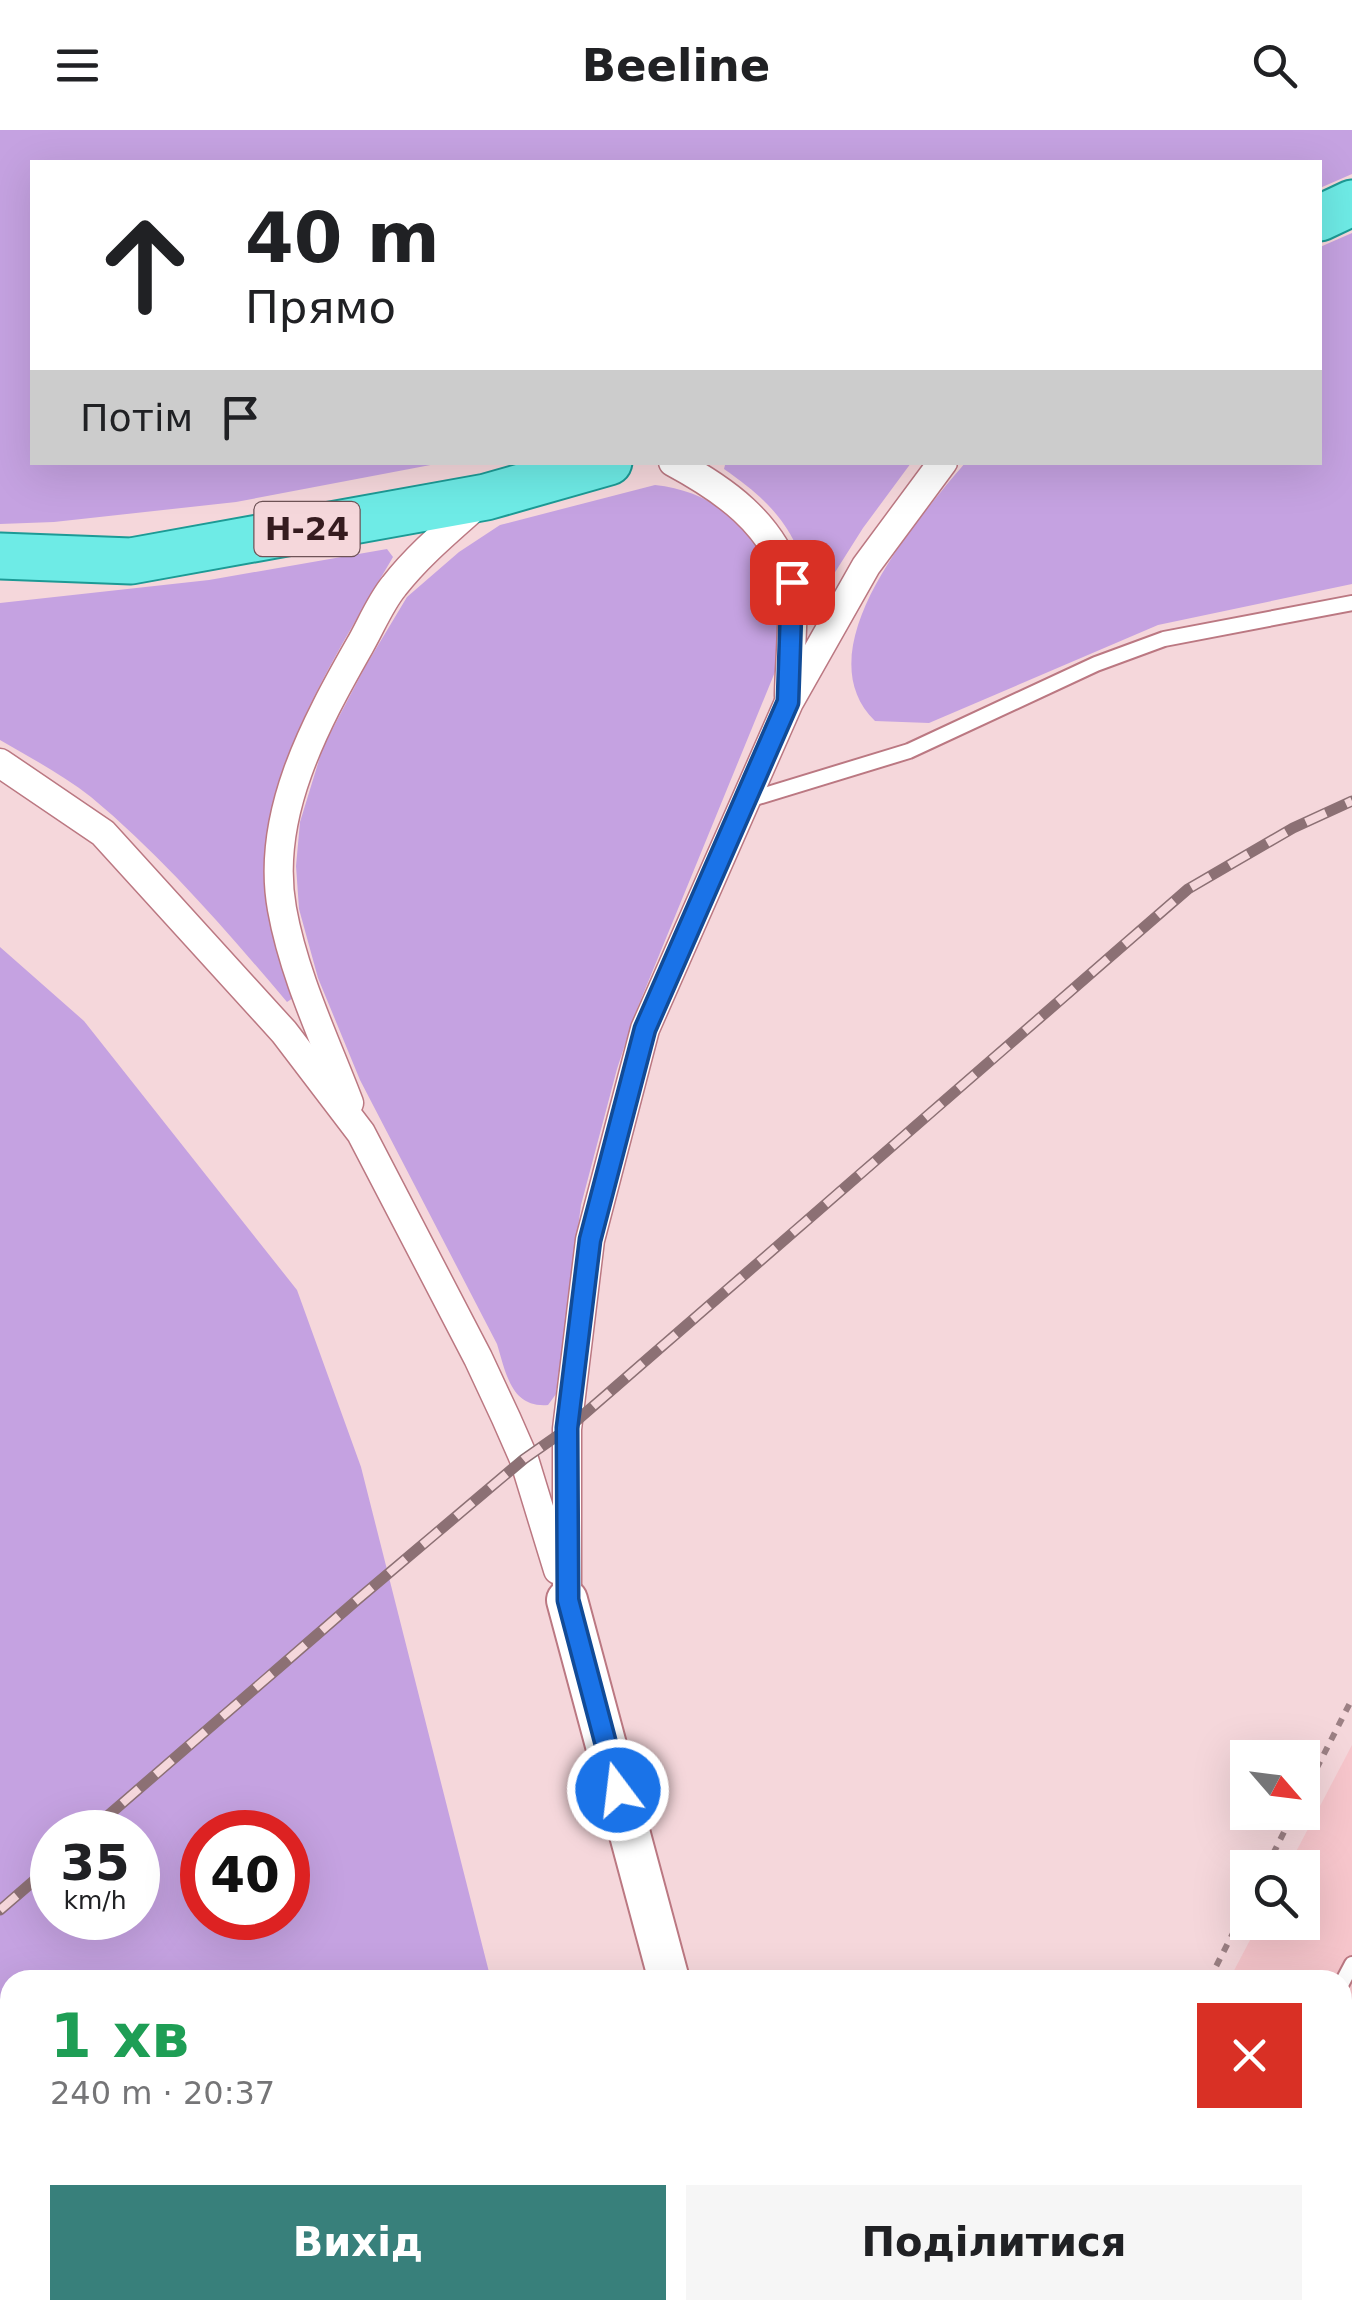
<!DOCTYPE html>
<html lang="uk">
<head>
<meta charset="utf-8">
<style>
  :root { --surface:#fff; --page:#f6f6f6; --text:#202124; --muted:#757577; --accent:#38807b }
  body { margin:0; font-family:"DejaVu Sans",sans-serif; background:var(--page); color:var(--text); height:100vh; display:flex; flex-direction:column; font-size:38px; white-space:nowrap }
  * { box-sizing:border-box; margin:0 }
  p { font-size:32px; color:var(--muted) }
  .icon { flex:none; width:55px; height:55px; fill:none; stroke:currentColor; stroke-width:2; stroke-linecap:round; stroke-linejoin:round }
  .map { position:relative; flex:1; overflow:hidden }
  .details { position:absolute; left:0px; top:1840px; width:1352px; height:350px; display:flex; flex-direction:column; background:var(--surface); border-radius:30px 30px 0 0; box-shadow:0 10px 40px #0002 }
  .details>* { flex:none }
  .banner { position:absolute; left:30px; top:30px; width:1292px; height:305px; border-radius:0px; box-shadow:0 10px 40px #0002; background:#fff; color:var(--text); overflow:hidden }
  .needle { width:65px; rotate:118deg }
  .controls { position:absolute; left:1230px; top:1610px; display:grid; gap:20px }
  .controls a { display:grid; place-items:center; width:90px; height:90px; border-radius:0px; background:var(--surface); box-shadow:0 10px 40px #0002; font-size:50px }
  .speed { position:absolute; left:30px; top:1680px; display:flex; gap:20px; font-size:50px; font-weight:700; text-align:center }
  .speed>* { display:grid; place-content:center; width:130px; height:130px; border-radius:50%; background:var(--surface); box-shadow:0 10px 40px #0002; line-height:1 }
  .speed small { font-size:25px; font-weight:400 }
  .speed .limit { border:15px solid #d22; background:#fff; color:#111 }
  .pin { position:absolute; display:grid; place-items:center; width:85px; height:85px; color:#fff; margin:-42px; border-radius:20px; box-shadow:0 5px 15px #0006 }
  .me { position:absolute; width:110px; margin:-55px; rotate:345deg; stroke-linejoin:round; filter:drop-shadow(0 0 8px #0008) }
  .turn { display:flex; align-items:center; gap:35px; height:210px; padding:0 50px; font-size:45px }
  .turn .icon { width:130px; height:130px; stroke-width:2.5 }
  .turn b { display:block; font-size:70px; line-height:85px }
  .then { display:flex; align-items:center; height:95px; padding:0 50px; background:#0003; gap:20px; font-size:38px }
  .round { display:grid; place-items:center; flex:none; width:105px; height:105px; border-radius:0px; background:var(--page) }
  .head { display:flex; align-items:center; justify-content:space-between; height:170px; padding:0 50px }
  h1 { font-size:60px; font-weight:800; line-height:75px; color:#1e9e55 }
  .action { display:flex; gap:20px; margin-top:auto; padding:20px 50px }
  .action a { flex:1; height:115px; border-radius:0px; background:var(--accent); color:#fff; font-size:40px; font-weight:800; line-height:115px; text-align:center }
  .action a+a { background:var(--page); color:var(--text) }
  header { display:flex; justify-content:space-between; align-items:center; height:130px; padding:0 50px; background:var(--surface); font-size:45px; font-weight:800 }
  .map>svg:first-child { display:block }
  .built { fill:#f7c6cc }
  .green { fill:#c5a2e1; fill-rule:evenodd }
  .water { fill:#599adb }
  .lines { fill:none; stroke-linecap:round; stroke-linejoin:round }
  .lane-casing { stroke:#bb7882; stroke-width:18 }
  .street-casing { stroke:#bb7882; stroke-width:31 }
  .secondary-casing { stroke:#bb7882; stroke-width:44 }
  .primary-casing { stroke:#1c9a95; stroke-width:49 }
  .path { stroke:#9c8084; stroke-width:6; stroke-dasharray:8 8; stroke-linecap:butt }
  .lane { stroke:#fff; stroke-width:14 }
  .street { stroke:#fff; stroke-width:28 }
  .secondary { stroke:#fff; stroke-width:40 }
  .primary { stroke:#6eebe6; stroke-width:45 }
  .rail-casing { stroke:#8c7074; stroke-width:11 }
  .rail { stroke:#f5d7db; stroke-width:8; stroke-dasharray:22; stroke-linecap:butt }
  .route-casing { stroke:#114b97; stroke-width:25 }
  .route { stroke:#1a73e8; stroke-width:18 }
  .labels { text-anchor:middle; dominant-baseline:central; stroke-width:9; stroke-linejoin:round; paint-order:stroke }
  .shield { fill:#f5d7db; stroke:#6f5357; stroke-width:2.5 }
  .shield-label { font-size:32px; font-weight:bold; fill:#351b1f }
</style>
</head>
<body>
<header><svg class="icon" aria-label="menu" viewBox="0 0 24 24"><path d="M4 6h16M4 12h16M4 18h16"/></svg>Beeline<svg class="icon" aria-label="search" viewBox="0 0 24 24"><circle cx="10" cy="10" r="6"/><path d="M15 15l6 6"/></svg></header>
<div class="map">
<svg width="1352" height="2190" viewBox="0 0 1352 2190">
  <rect width="100%" height="100%" fill="#f5d7db"/>
  <polygon class="built" points="1352,1615 1352,2190 1052,2190 1057,2180 1342,2180 1342,1850 1229,1850 1259,1793 1302,1792 1302,1738 1288,1737"/>
  <g class="green">
    <polygon points="0,0 1352,0 1352,44 1320,58 1320,32 32,32 32,332 441,333 236,372 54,392 0,394"/>
    <path d="M1352,103V454L1158,495L929,593L875,591C802,520 917,390 965,333L1320,332V117Z"/>
    <path d="M736,332H911V333L863,398L820,466L816,465C794,401 780,378 724,339L725,335Z"/>
    <path d="M655,355C749,365 793,450 777,537L635,884L617,939L581,1075L556,1264L548,1275C511,1278 506,1243 497,1214L360,950L318,848L299,779L296,736L300,692L323,617L365,537L407,467L459,422L500,395Z"/>
    <path d="M387,419L393,427C343,513 265,633 265,734C266,780 281,824 293,868L287,872C226,800 163,727 91,667C63,645 31,628 0,610V473L209,450Z"/>
    <path d="M0,817L84,891L297,1160L361,1337L491,1850H10V2180H575L577,2190H0ZM138,1702V1788H52V1702ZM288,1702V1788H202V1702Z"/>
  </g>
  <polygon class="water" points="1352,2006 1352,2190 1263,2190 1267,2180 1342,2180 1343,2025"/>
  <g class="lines">
    <defs>
      <g id="lane">
        <polyline points="745,671 909,621 1096,534 1164,509 1352,473"/>
        <polyline points="1342,1853 1352,1834"/>
        <polyline points="1168,2190 1173,2180"/>
      </g>
      <g id="street">
        <path d="M673,332C725,360 770,392 790,450C796,467 789,542 789,566"/>
        <polyline points="0,633 103,703 284,902 361,1003 478,1228 506,1288 524,1329 558,1440"/>
        <path d="M349,973C325,910 294,846 282,779C265,686 315,594 360,515C371,496 380,473 394,456C419,424 451,398 481,371"/>
        <polyline points="567,1470 567,1299 590,1110 645,899 789,572 866,436 943,332"/>
      </g>
      <g id="secondary">
        <polyline points="567,1470 669,1850"/>
        <polyline points="756,2180 759,2190"/>
      </g>
      <g id="primary">
        <polyline points="1320,88 1352,73"/>
        <polyline points="0,426 131,431 486,367 609,332"/>
      </g>
    </defs>
    <use href="#lane" class="lane-casing"/>
    <use href="#street" class="street-casing"/>
    <use href="#secondary" class="secondary-casing"/>
    <use href="#primary" class="primary-casing"/>
    <g class="path">
      <polyline points="1302,1667 1352,1569"/>
      <polyline points="1266,1738 1294,1682"/>
      <polyline points="1209,1850 1248,1774"/>
      <polyline points="1036,2190 1041,2180"/>
    </g>
    <use href="#lane" class="lane"/>
    <use href="#street" class="street"/>
    <use href="#secondary" class="secondary"/>
    <use href="#primary" class="primary"/>
    <defs>
      <g id="rail">
        <polyline points="89,1702 357,1470 524,1329 567,1299 1188,759 1293,698 1352,671"/>
        <polyline points="0,1780 52,1735"/>
      </g>
    </defs>
    <use href="#rail" class="rail-casing"/>
    <use href="#rail" class="rail"/>
  </g>
  <g class="lines">
    <defs>
      <polyline id="route" points="618,1660 568,1470 567,1298 590,1110 645,899 788,572 792,452"/>
    </defs>
    <use href="#route" class="route-casing"/>
    <use href="#route" class="route"/>
  </g>
  <g class="labels">
    <rect class="shield" x="254.5" y="372" width="105" height="54" rx="8"/>
    <g class="shield-label">
      <text x="307" y="399">Н-24</text>
    </g>
  </g>
</svg>
<div class="controls">
<a><svg class="needle" viewBox="-14 -14 28 28"><path d="M0-13l5 13h-10z" fill="#e53935"/><path d="M0 13l5-13h-10z" fill="#757577"/></svg></a>
<a><svg class="icon" aria-label="search" viewBox="0 0 24 24"><circle cx="10" cy="10" r="6"/><path d="M15 15l6 6"/></svg></a>
</div>
<div class="speed"><div>35<small>km/h</small></div><div class="limit">40</div></div>
<div class="pin" style="left:792px;top:452px;background:#d93025"><svg class="icon" aria-label="arrive" viewBox="0 0 24 24"><path d="M6 21V4h12l-3 4 3 4H6"/></svg></div>
<svg class="me" style="left:618px;top:1660px" viewBox="-20 -20 40 40"><circle r="17" fill="#1a73e8" stroke="#fff" stroke-width="3"/><path d="M0-11L8 9 0 5-8 9z" fill="#fff"/></svg>
<div class="banner">
<div class="turn"><svg class="icon" aria-label="ahead" viewBox="0 0 24 24"><path d="M12 20V5M6 11l6-6 6 6"/></svg><div><b>40 m</b>Прямо</div></div>
<div class="then">Потім<svg class="icon" aria-label="arrive" viewBox="0 0 24 24"><path d="M6 21V4h12l-3 4 3 4H6"/></svg></div>
</div>
<section class="details">
<div class="head"><div><h1>1 хв</h1><p>240 m · 20:37</p></div><a class="round" style="background:#d93025;color:#fff"><svg class="icon" aria-label="close" viewBox="0 0 24 24"><path d="M6 6l12 12M18 6L6 18"/></svg></a></div>
<div class="action"><a>Вихід</a><a>Поділитися</a></div>
</section>
</div>
</body>
</html>
